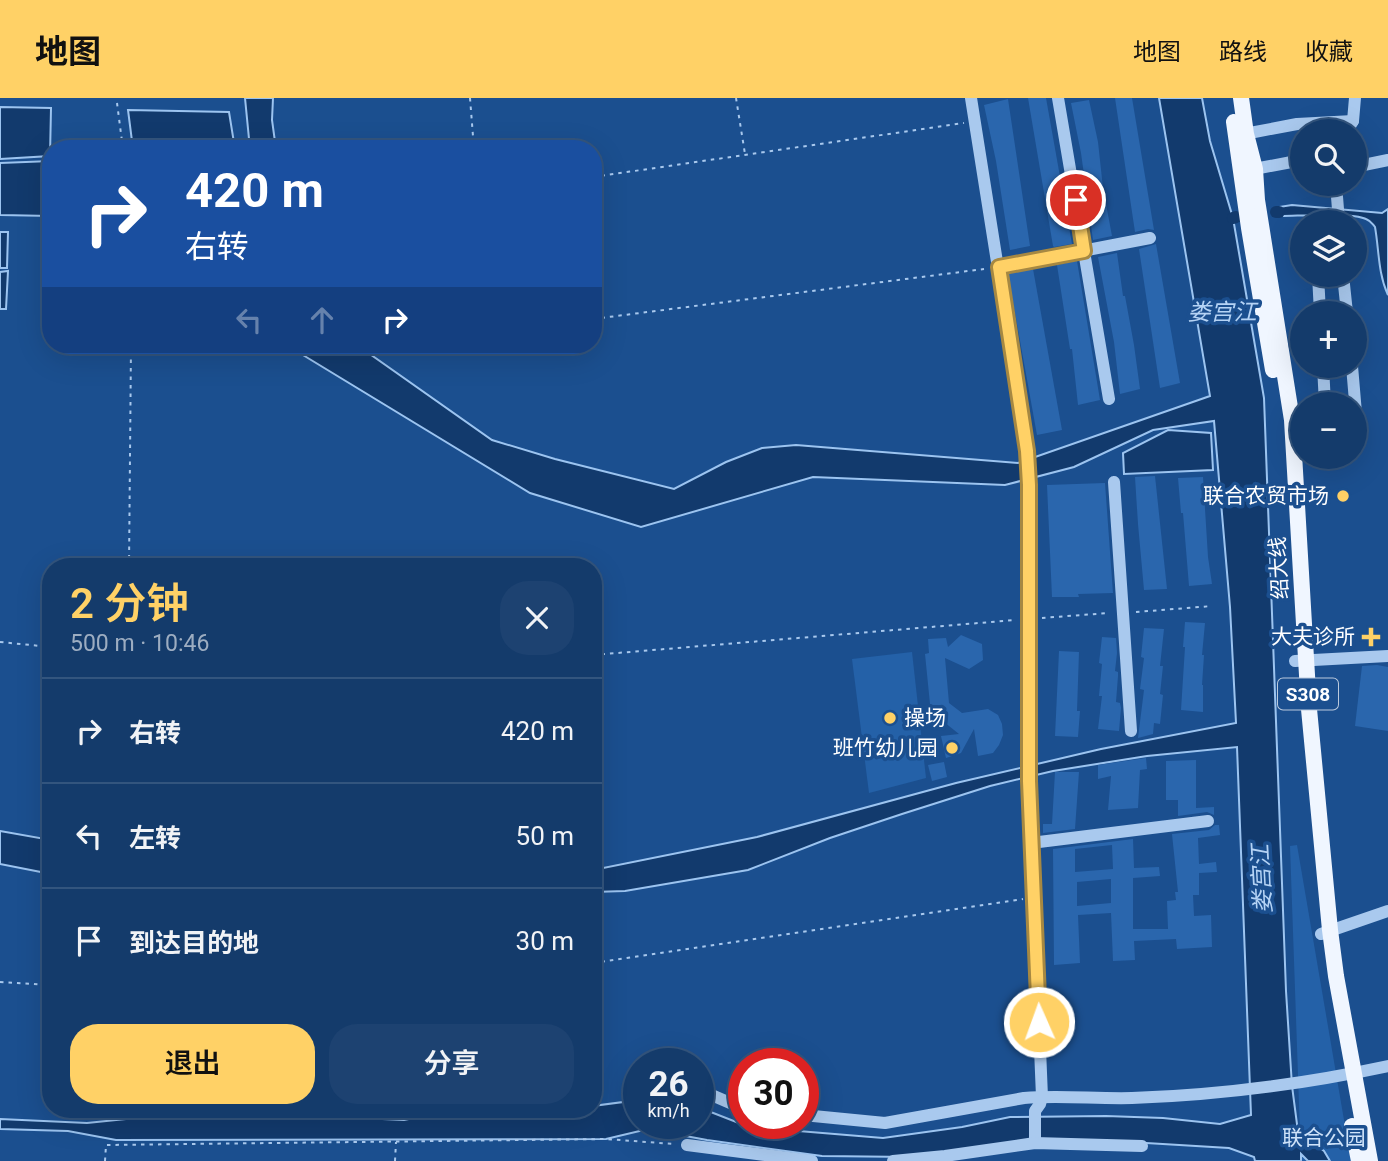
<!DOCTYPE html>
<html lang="zh">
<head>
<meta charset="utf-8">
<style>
  :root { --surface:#143b6b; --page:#1d4271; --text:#f1f3f6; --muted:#9dadc1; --line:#33557e; --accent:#ffd166 }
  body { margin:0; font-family:Roboto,"Noto Sans SC",sans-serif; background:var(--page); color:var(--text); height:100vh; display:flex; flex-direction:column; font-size:26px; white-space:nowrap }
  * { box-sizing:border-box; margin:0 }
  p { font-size:23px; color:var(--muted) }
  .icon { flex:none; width:38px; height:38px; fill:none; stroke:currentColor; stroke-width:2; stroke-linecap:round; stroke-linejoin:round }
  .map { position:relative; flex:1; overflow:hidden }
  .side { position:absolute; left:42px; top:460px; width:560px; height:560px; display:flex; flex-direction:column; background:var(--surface); border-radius:28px; box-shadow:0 7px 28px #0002,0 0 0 2px var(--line) }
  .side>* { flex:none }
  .banner { position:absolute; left:42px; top:42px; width:560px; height:214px; border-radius:28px; box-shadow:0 7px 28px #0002,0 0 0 2px var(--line); background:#1a4fa0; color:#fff; overflow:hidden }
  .fabs { position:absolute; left:1290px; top:21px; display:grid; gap:14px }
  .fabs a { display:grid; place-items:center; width:77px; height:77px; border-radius:50%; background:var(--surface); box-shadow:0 7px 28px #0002,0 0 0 2px var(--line); font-size:35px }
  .speed { position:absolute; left:623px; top:950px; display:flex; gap:14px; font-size:35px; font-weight:700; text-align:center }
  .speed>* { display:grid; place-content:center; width:91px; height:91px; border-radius:50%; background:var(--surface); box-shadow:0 7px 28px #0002,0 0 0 2px var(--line); line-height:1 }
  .speed small { font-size:18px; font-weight:400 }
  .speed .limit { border:10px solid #d22; background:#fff; color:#111 }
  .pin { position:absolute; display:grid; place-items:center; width:60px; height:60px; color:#fff; margin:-30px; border:4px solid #fff; border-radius:50%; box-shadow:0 2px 7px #0007 }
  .me { position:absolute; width:77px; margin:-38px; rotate:358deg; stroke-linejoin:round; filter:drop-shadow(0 0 5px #0008) }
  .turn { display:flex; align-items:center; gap:24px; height:147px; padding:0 28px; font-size:32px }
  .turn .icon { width:91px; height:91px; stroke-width:2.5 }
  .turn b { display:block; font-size:49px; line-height:60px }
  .lanes { display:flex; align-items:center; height:66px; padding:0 28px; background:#0003; justify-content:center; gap:35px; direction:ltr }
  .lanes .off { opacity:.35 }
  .round { display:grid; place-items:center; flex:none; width:74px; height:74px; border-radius:28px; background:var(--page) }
  .overview { display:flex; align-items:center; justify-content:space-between; height:119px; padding:0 28px }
  h1 { font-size:42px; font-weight:600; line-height:52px; color:var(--accent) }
  .button { display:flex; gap:14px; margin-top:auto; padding:14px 28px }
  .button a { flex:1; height:80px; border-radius:28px; background:var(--accent); color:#111; font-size:28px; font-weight:600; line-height:80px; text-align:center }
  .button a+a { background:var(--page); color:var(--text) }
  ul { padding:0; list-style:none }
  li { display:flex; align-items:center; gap:21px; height:105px; padding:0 28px; border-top:2px solid var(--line) }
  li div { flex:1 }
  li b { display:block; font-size:26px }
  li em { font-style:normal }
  header { display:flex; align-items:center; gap:42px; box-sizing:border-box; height:98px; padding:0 35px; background:var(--accent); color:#111 }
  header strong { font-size:33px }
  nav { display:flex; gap:38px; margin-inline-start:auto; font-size:24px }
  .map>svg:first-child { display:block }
  .green { fill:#2461a8 }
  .water { fill:#123a6d; stroke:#9cc4f0; stroke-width:2 }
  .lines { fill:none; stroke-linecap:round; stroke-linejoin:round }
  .canal { stroke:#123a6d; stroke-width:12 }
  .building { fill:#2a66ad; fill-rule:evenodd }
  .path { stroke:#a9c9ee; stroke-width:2; stroke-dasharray:3.5 5; stroke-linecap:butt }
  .minor { stroke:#a9c9ee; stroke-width:12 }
  .major { stroke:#f0f6ff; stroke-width:16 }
  .route-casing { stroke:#a68842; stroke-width:18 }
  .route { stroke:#ffd166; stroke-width:12 }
  .poi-dot { fill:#ffd166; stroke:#1b4f8f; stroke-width:2.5 }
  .labels { text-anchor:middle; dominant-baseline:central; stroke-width:7; stroke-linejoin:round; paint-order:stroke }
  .shield { fill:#1b4f8f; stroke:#bbcadd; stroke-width:2 }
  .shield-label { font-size:19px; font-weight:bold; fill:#fff }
  .poi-label { font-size:21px; fill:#fff; stroke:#1b4f8f; text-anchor:end }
  .street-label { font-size:21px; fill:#fff; stroke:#1b4f8f }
  .park-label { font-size:21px; fill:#cfe3fa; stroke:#1b4f8f }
  .water-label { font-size:23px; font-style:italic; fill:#b5d3f5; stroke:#1b4f8f }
</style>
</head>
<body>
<header>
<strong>地图</strong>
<nav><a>地图</a><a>路线</a><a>收藏</a></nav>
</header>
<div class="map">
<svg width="1388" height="1063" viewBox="0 0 1388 1063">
  <rect width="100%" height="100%" fill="#1b4f8f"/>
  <g class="green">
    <polygon points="912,554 926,680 869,695 852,561"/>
    <polygon points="1297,747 1351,1063 1301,1063 1290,748"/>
  </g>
  <g class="water">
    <polygon points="245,0 273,0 272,22 276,51 250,51"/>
    <polygon points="1159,0 1202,0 1210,43 1233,120 1264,300 1286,893 1292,988 1298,1034 1324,1053 1330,1063 1308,1063 1301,1056 1301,1063 1255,1063 1254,1059 1229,1050 1113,1043 911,1059 822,1058 707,1042 648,1031 606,1041 116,1042 68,1033 0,1031 0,1021 87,1025 126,1021 180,1019 360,1020 404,1022 453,1012 593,1012 593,1008 639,1002 639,1026 698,1026 698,1009 749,1029 883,1040 962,1029 1010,1019 1106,1018 1163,1020 1220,1026 1251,1017 1237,649 1147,658 1053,673 990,688 902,716 830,740 748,772 625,793 593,794 593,772 757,739 956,685 1101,651 1236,625 1230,509 1214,323 1153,332 1074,369 1005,387 813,379 641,429 530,395 298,254 290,247 357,247 492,342 555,361 674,391 726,364 762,350 796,347 1018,365 1210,298"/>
    <polygon points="0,9 51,10 50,58 0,61"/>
    <polygon points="128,12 229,14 235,51 133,51"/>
    <polygon points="51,63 51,118 0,117 0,65"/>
    <path d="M1292,107L1382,115L1388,111V197C1378,176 1379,151 1375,129C1371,124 1371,123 1366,121C1351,114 1299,118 1281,118L1279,109Z"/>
    <polygon points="0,134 8,134 7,170 0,170"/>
    <polygon points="8,173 6,211 0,211 0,174"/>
    <polygon points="1168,332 1211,335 1213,372 1124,376 1123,355"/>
    <polygon points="0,733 51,742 51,776 0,766"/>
  </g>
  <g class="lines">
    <g class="canal">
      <polyline points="1276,114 1279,114"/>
      <polyline points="1233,120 1236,119"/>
    </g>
  </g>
  <g class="building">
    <polygon points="1028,0 1046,0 1072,146 1054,149 1053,148"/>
    <polygon points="1115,0 1132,0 1154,132 1148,131 1135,134"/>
    <polygon points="1008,1 1030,148 1010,152 996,63 984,7"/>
    <polygon points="1089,2 1098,44 1103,90 1112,138 1093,142 1081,55 1071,5"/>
    <polygon points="1156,146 1180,285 1160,290 1139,151"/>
    <polygon points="1117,155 1123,198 1125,198 1134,247 1140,291 1120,296 1114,244 1098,159"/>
    <polygon points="1077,163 1100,302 1078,307 1072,251 1070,251 1057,167"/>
    <polygon points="1033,171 1062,332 1037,337 1008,176"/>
    <polygon points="1155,378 1167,491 1144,492 1138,426 1135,379"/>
    <polygon points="1203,379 1208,459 1212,486 1189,488 1183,415 1181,415 1178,380"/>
    <polygon points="1105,385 1113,495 1078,496 1079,499 1052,499 1047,387"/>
    <polygon points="1185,524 1205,525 1202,557 1204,557 1202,587 1203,587 1203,614 1181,612 1185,549 1183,549"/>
    <polygon points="1144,530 1164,531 1160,568 1163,568 1160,596 1163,597 1160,626 1154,625 1153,636 1138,640 1144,592 1140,591 1144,560 1141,559"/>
    <polygon points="961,537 982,546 983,562 969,571 945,560 949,605 962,615 988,611 998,617 1002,626 1003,637 999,647 993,655 978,658 974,631 961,655 946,660 941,638 959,636 934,616 934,608 930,606 925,556 929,555 928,541 946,540 948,549"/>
    <polygon points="1102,539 1116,540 1117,555 1115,573 1118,574 1118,578 1116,604 1120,605 1121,610 1119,633 1098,631 1102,598 1099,598 1102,566 1099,565"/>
    <polygon points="1059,553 1079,554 1077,613 1080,613 1078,639 1055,638"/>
    <polygon points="1377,567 1388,569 1388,633 1355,628 1362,568"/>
    <polygon points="1146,660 1147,671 1140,672 1138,710 1108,712 1111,678 1098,681 1098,667"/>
    <polygon points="1196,662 1196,710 1214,709 1214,717 1207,714 1178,718 1178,702 1166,702 1166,663"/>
    <polygon points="944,664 947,679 932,683 928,667"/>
    <polygon points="1055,674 1079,674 1075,731 1043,735 1043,726 1052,726"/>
    <path d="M1215,727H1219L1220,737L1198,740L1199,766L1216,764L1217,774L1199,775V797H1193L1194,818L1211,817L1212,849L1177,851L1176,841L1134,843L1135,862L1113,863L1111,815L1078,817L1080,865L1054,867L1053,751L1133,741L1134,770L1159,769L1160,778L1133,780V831H1168L1167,803L1176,802L1175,794H1178L1172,736L1209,732ZM1112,747L1113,771L1075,774V751ZM1111,781V805L1077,808V784Z"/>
  </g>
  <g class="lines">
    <g class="path">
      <polyline points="470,0 474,51"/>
      <polyline points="736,0 745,56"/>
      <polyline points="117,5 123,51"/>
      <polyline points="593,79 964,25"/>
      <polyline points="593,221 984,171"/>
      <polyline points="129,469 131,247"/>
      <polyline points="1136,514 1212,508"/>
      <polyline points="1042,520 1109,515"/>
      <polyline points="0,544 51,549"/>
      <polyline points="593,557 1015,522"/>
      <polyline points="593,865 1023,801"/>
      <polyline points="0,884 51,887"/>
      <polyline points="105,1063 106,1047 606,1041 674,1046"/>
      <polyline points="395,1063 396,1044"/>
    </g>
    <g class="minor">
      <polyline points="971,0 1027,353 1029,387 1029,683 1042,999 1040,1006 1035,1013 1035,1045"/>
      <polyline points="1058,0 1109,301"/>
      <polyline points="1347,33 1353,23 1355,0"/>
      <polyline points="1239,37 1297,26 1353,23"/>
      <polyline points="1354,69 1388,62"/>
      <polyline points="1249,72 1302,62"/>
      <polyline points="1336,86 1339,124"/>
      <polyline points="999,169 1150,140"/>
      <polyline points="1318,177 1320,215"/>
      <polyline points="1343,177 1347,215"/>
      <polyline points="1323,268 1325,306"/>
      <polyline points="1352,268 1357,327 1354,328"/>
      <polyline points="1114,384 1131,633"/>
      <polyline points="1295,563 1388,558"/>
      <polyline points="1031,745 1208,723"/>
      <polyline points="1321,836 1388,813"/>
      <polyline points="700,992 744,1011"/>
      <path d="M803,1017L885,1025L1024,1000C1060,997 1096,1001 1132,1000C1218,997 1304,986 1388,968"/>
      <polyline points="687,1047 812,1063"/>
      <polyline points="893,1063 945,1058 1035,1045 1142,1048"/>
    </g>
    <g class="major">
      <polyline points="1241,0 1246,36 1255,71 1257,102 1292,322 1309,611 1330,832 1336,878 1370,1063"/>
      <polyline points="1234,24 1249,130 1273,272"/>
      <polyline points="1352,1028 1359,1063"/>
    </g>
  </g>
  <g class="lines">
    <defs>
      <polyline id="route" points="1039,924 1029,683 1029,387 1027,353 999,169 1084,153 1076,102"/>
    </defs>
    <use href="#route" class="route-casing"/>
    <use href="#route" class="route"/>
  </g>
  <g class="poi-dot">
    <circle cx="1343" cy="398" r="7"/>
    <path d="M1367.5 528.5h7v7h7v7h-7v7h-7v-7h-7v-7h7z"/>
    <circle cx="890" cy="620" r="7"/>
    <circle cx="952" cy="650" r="7"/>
  </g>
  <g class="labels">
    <rect class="shield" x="1278" y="580.5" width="60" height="31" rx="5"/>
    <g class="shield-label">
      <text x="1308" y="596">S308</text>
    </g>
    <g class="poi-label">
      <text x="1329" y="398">联合农贸市场</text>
      <text x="1355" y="539">大夫诊所</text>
      <text x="904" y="620" text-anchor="start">操场</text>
      <text x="938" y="650">班竹幼儿园</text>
    </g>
    <g class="street-label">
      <text transform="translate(1279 470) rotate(-93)">绍大线</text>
    </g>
    <g class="park-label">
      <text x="1324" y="1040">联合公园</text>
    </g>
    <g class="water-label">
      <text x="1222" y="214">娄宫江</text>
      <text transform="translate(1262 781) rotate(-93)">娄宫江</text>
    </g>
  </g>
</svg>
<div class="fabs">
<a><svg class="icon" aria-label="search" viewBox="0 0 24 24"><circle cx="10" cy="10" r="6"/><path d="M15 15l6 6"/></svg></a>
<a><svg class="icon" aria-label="layers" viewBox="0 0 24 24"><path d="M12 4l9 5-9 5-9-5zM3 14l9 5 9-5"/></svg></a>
<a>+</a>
<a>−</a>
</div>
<div class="speed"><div>26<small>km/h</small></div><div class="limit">30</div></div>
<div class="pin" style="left:1076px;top:102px;background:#d93025"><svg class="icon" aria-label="arrive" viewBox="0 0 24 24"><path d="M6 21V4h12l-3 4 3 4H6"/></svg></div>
<svg class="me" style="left:1039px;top:924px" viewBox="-20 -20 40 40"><circle r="17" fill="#ffd166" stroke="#fff" stroke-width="3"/><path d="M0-11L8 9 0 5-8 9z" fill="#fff"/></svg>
<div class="banner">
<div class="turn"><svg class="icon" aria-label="right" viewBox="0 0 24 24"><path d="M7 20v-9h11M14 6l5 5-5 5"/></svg><div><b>420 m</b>右转</div></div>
<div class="lanes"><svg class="icon off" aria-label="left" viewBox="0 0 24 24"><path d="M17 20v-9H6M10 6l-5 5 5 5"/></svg><svg class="icon off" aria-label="ahead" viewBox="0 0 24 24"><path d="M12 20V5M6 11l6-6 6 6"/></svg><svg class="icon" aria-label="right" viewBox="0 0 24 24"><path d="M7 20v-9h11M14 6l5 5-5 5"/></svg></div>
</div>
<section class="side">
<div class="overview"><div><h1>2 分钟</h1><p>500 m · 10:46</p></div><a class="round"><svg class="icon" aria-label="close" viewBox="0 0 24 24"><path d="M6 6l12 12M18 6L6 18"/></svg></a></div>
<ul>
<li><svg class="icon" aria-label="right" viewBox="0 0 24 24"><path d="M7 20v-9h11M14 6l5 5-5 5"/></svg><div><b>右转</b></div><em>420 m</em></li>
<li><svg class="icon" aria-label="left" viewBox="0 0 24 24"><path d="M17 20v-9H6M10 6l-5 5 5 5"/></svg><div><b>左转</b></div><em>50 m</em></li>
<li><svg class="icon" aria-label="arrive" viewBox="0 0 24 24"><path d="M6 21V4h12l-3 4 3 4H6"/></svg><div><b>到达目的地</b></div><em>30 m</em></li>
</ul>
<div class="button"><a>退出</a><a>分享</a></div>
</section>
</div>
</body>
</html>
